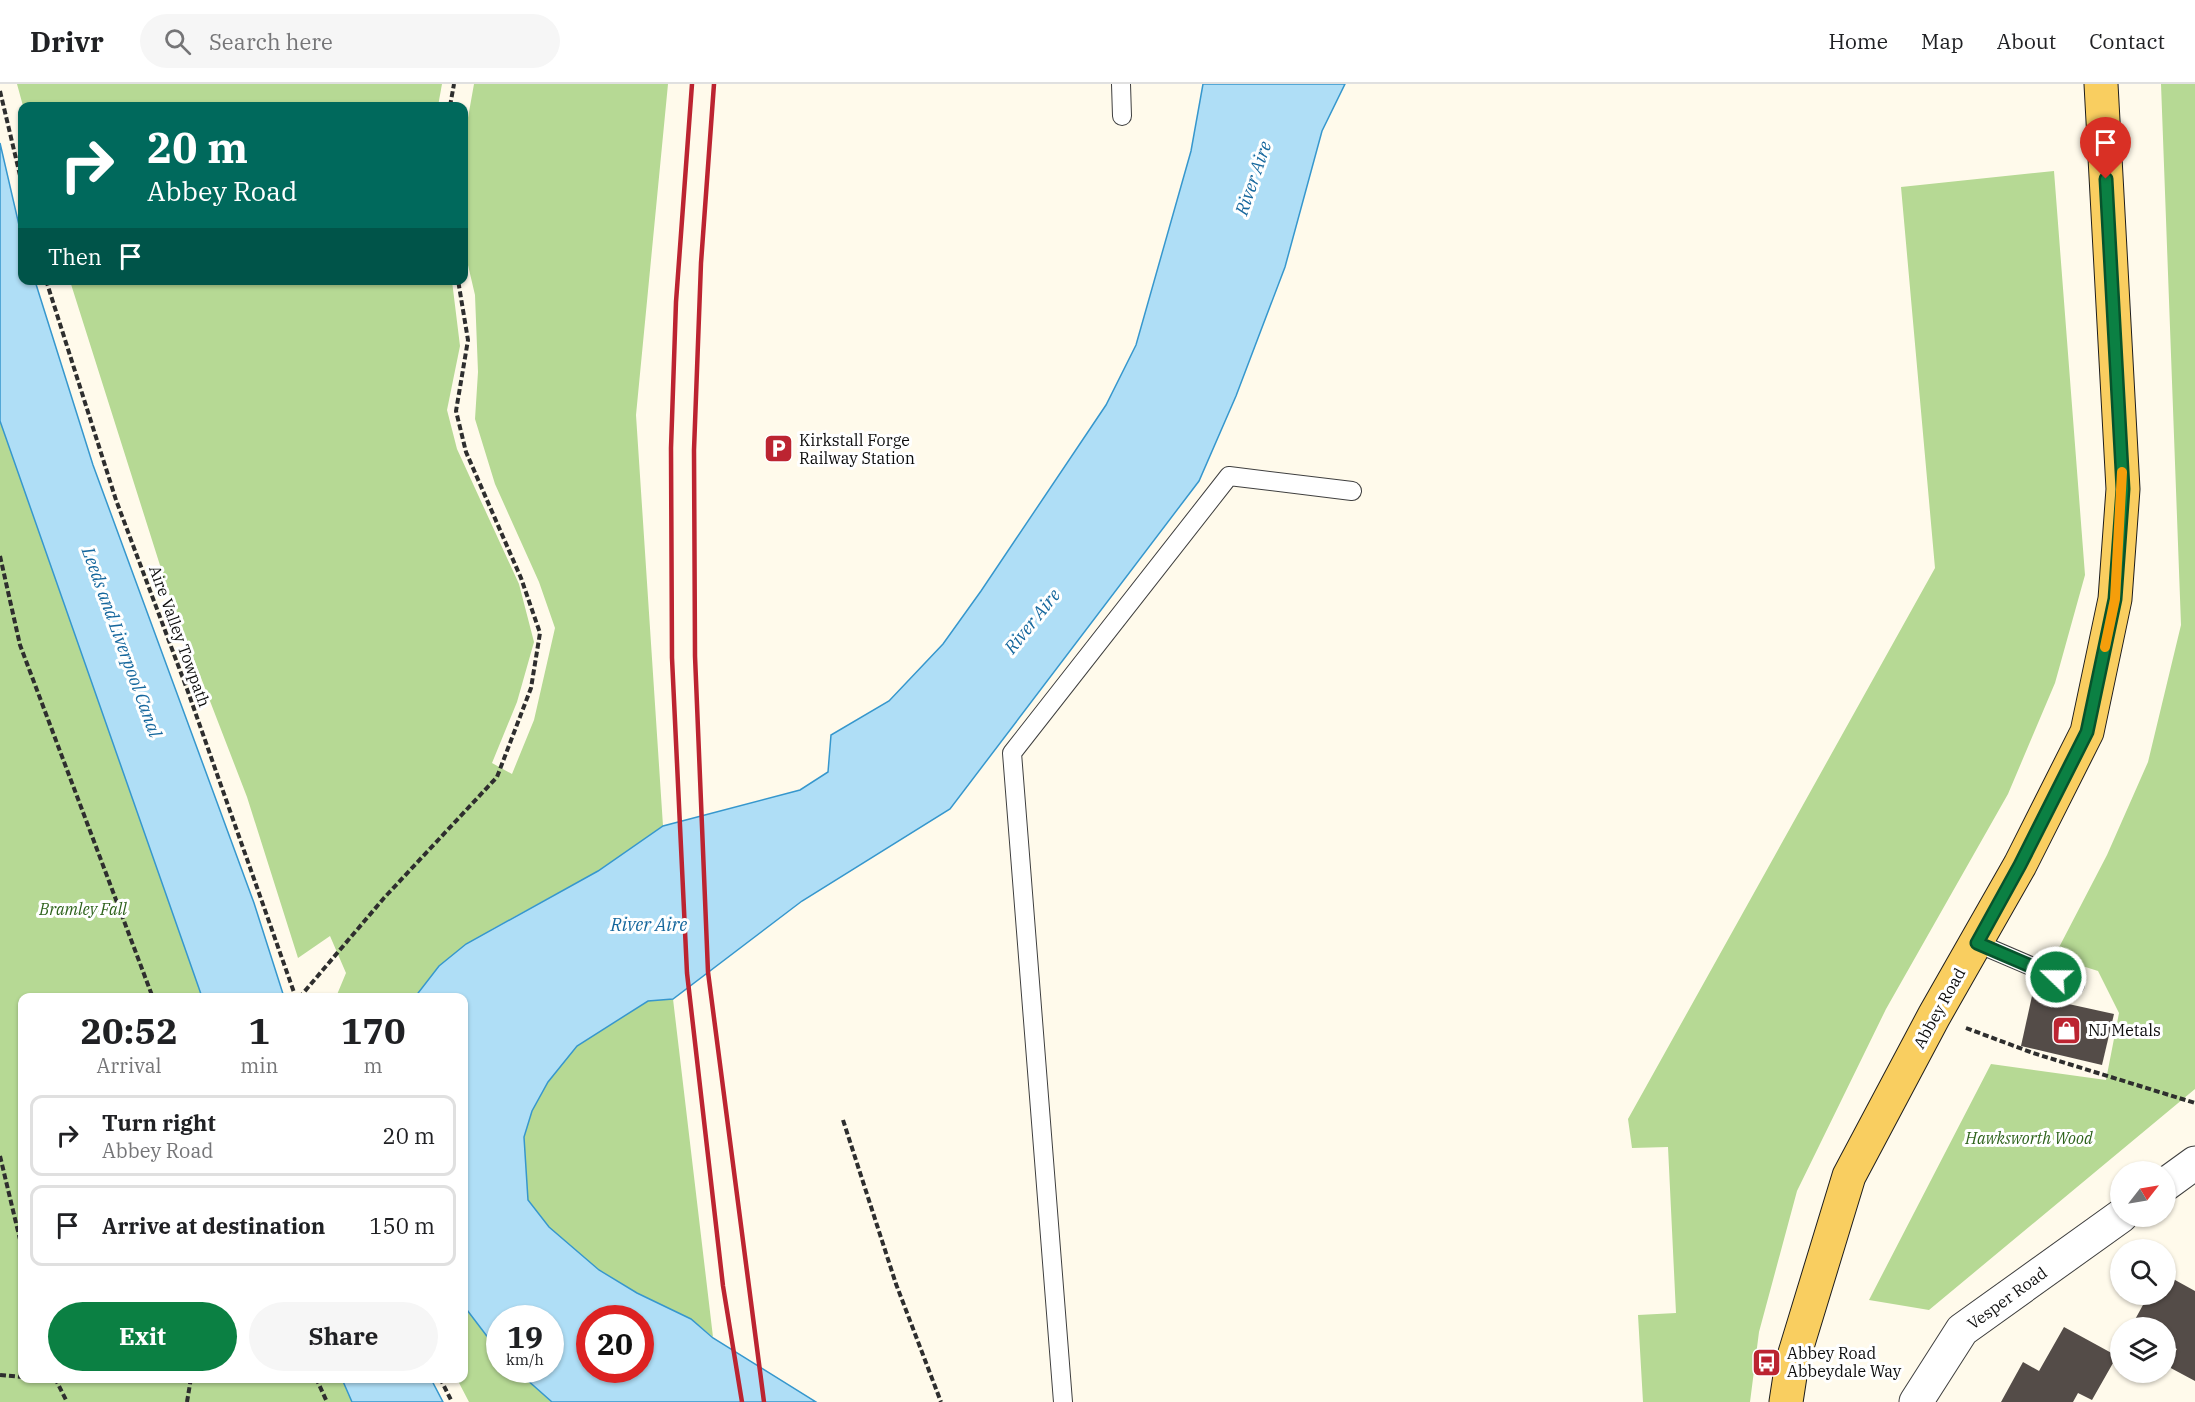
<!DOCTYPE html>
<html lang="en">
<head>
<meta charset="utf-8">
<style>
  :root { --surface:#fff; --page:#f6f6f6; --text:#202124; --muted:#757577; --line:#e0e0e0; --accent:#0b8043 }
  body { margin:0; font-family:"IBM Plex Serif",serif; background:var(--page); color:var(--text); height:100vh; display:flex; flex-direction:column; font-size:22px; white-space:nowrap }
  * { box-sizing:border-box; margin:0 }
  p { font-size:20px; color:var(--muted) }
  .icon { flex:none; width:33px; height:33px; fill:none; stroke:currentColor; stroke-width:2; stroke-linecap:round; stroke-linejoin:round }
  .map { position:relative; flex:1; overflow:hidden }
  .details { position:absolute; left:18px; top:909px; width:450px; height:390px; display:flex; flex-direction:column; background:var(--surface); border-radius:12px; box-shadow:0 2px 4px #0004 }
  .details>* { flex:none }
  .hud { position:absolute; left:18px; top:18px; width:450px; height:183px; border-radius:12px; box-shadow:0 2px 4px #0004; background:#00695c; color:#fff; overflow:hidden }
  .needle { width:39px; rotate:59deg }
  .buttons { position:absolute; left:2110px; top:1077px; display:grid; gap:12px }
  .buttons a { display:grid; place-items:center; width:66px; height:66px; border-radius:50%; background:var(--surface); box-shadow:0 2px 4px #0004; font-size:30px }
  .speed { position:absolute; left:486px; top:1221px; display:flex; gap:12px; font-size:30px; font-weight:700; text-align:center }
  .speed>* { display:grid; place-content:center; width:78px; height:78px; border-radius:50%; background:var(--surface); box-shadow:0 2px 4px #0004; line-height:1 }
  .speed small { font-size:15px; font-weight:400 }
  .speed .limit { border:9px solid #d22; background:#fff; color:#111 }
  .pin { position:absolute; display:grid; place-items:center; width:51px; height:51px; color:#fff; margin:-62px -26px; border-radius:50% 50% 50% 0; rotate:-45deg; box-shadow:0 0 6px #0007 }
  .pin .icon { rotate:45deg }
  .me { position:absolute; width:66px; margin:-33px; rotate:292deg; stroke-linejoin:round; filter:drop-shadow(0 0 4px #0008) }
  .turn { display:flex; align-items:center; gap:21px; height:126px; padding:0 30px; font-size:27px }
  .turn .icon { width:78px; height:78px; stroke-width:2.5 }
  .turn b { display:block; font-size:42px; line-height:51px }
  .then { display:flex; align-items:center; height:57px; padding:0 30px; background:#0003; gap:12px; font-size:22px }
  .eta { display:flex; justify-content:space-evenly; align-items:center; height:102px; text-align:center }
  .eta b { font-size:36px; font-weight:800; line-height:42px }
  .button { display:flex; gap:12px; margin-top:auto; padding:12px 30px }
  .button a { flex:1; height:69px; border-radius:36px; background:var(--accent); color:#fff; font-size:24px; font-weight:800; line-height:69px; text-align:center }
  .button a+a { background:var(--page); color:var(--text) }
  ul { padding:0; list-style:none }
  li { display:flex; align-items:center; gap:18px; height:81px; margin:0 12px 9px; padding:0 18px; border:3px solid var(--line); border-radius:12px }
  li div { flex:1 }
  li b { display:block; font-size:22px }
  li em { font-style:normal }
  header { display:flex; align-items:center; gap:36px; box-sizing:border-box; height:84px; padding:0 30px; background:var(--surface); border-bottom:2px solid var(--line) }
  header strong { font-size:28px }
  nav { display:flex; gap:33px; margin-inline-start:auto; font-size:21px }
  .search { width:420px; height:54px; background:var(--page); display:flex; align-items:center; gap:15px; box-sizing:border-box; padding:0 21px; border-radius:33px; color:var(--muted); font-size:22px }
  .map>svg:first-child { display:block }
  .forest { fill:#b6d994 }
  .water { fill:#afdef6; stroke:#3697cd; stroke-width:1.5; fill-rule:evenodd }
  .building { fill:#544c48 }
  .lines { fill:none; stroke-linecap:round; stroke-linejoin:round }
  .service-casing { stroke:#3f3f3f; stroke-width:20 }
  .minor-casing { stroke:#3f3f3f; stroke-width:35 }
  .primary-casing { stroke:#1d1d1d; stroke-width:35 }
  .path { stroke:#2e2e2e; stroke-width:4; stroke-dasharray:6 3; stroke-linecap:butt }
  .service { stroke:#fff; stroke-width:18 }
  .minor { stroke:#fff; stroke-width:33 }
  .primary { stroke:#f9ce60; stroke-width:33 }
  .rail { stroke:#bc2431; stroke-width:4.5 }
  .route-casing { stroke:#07532c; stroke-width:15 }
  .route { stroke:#0b8043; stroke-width:10 }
  .slow { stroke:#f59e0b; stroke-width:10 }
  .labels { text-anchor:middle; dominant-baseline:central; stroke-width:6; stroke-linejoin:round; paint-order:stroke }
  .poi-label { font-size:16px; fill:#0c0c0c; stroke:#fff; text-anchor:start }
  .street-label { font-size:16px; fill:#0c0c0c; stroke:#fff }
  .park-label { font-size:16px; font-style:italic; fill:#2e631c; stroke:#fff }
  .water-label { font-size:18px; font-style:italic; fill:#15679d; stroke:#fff }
</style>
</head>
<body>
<header>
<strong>Drivr</strong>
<div class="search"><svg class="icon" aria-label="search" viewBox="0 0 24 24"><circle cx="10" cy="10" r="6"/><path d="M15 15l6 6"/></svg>Search here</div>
<nav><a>Home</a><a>Map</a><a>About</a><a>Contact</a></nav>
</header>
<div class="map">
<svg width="2195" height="1318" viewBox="0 0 2195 1318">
  <rect width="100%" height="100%" fill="#fffaeb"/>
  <g class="forest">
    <polygon points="17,0 442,0 438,22 23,22"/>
    <polygon points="474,0 668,0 636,331 663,742 598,787 492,845 439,882 415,913 336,913 346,889 330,852 298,874 247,713 171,516 70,197 452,197 460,262 447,326 457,365 519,500 534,558 517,618 492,679 512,690 534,636 555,544 539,498 495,400 475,335 478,288 475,211 464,164 464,56"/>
    <polygon points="2161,0 2195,0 2195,1005 1929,1226 1869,1216 1991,980 2106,996 2119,929 2098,887 2054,873 2107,771 2148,678 2181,541"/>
    <polygon points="2054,87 2085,491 2055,599 2008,710 1886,925 1797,1107 1759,1248 1750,1318 1643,1318 1638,1231 1676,1229 1668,1063 1632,1064 1628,1035 1935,484 1901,103"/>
    <polygon points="0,337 202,913 22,914 22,1294 342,1295 352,1318 0,1318"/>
    <polygon points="673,915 713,1253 691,1235 637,1209 599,1186 572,1165 549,1143 528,1116 524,1084 524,1053 532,1027 548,998 577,962 648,917"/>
    <polygon points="464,1222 499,1268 500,1286 516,1286 552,1318 469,1318 457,1295 464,1294"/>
  </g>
  <g class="water">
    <path d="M1203,0H1345L1322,47L1285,183L1236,312L1199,397L950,725L802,817L673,915L648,917L577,962L548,998L532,1027L524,1053L528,1116L549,1143L599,1186L637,1209L691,1235L713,1254L816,1318H552L516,1286H550V1234H500L499,1268L464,1222V914L415,913L439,882L466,860L598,787L663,742L800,706L828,688L831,651L889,617L943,560L981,507L1106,321L1136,261L1191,67ZM590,1234H640V1286H590Z"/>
    <polygon points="0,59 22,154 22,196 35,197 93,381 254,819 284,913 202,913 0,337"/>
    <polygon points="342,1295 431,1295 443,1318 352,1318"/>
  </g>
  <g class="building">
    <polygon points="2032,912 2114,930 2102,981 2021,962"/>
    <polygon points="2166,1191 2195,1207 2195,1297 2167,1282 2177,1265 2166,1259 2166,1244 2132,1241 2149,1210 2166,1210"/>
    <polygon points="2064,1243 2117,1272 2092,1316 2078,1309 2073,1318 2001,1318 2023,1278 2039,1287"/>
  </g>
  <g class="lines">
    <defs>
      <g id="service">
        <polyline points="1121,0 1122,32"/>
        <polyline points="1977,859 2075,901"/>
        <polyline points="1063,1318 1012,669 1229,392 1352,407"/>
      </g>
      <g id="minor">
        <polyline points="2166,1100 2195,1079"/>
        <polyline points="1916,1318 1962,1246 2121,1132"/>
      </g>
      <polyline id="primary" points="1786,1318 1792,1279 1849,1092 1934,932 2020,781 2087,648 2115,515 2123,405 2101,0"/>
    </defs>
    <use href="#service" class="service-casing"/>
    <use href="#minor" class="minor-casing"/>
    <use href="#primary" class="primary-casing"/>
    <g class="path">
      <polyline points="0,7 22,100"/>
      <polyline points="450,22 454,0"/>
      <polyline points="46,196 116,416 187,605 296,914"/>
      <polyline points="0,472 20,561 153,914"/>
      <polyline points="299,914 384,814 497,693 531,604 540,549 521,494 466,368 456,327 468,256 458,196"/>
      <polyline points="1966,944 2033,969 2195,1019"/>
      <polyline points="843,1036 896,1200 941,1318"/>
      <polyline points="0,1072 22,1164"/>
      <polyline points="0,1291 22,1293"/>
      <polyline points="33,1294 55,1297"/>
      <polyline points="55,1294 67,1318"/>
      <polyline points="316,1294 327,1318"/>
      <polyline points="440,1294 452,1318"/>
      <polyline points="187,1318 191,1294"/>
    </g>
    <use href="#service" class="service"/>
    <use href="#minor" class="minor"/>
    <use href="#primary" class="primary"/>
    <g class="rail">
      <polyline points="692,0 676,218 671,364 672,574 687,889 723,1202 742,1318"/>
      <polyline points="714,0 701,179 694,366 695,572 708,888 764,1318"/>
    </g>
  </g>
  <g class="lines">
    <defs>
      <polyline id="route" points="2056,893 1977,859 2020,781 2087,648 2115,515 2123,405 2106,95"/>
    </defs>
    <use href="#route" class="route-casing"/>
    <use href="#route" class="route"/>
    <polyline class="slow" points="2105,563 2115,515 2122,388"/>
  </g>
  <defs>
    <symbol id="parking-square" viewBox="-11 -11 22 22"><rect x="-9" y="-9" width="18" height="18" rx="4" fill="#bc2431" stroke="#fff"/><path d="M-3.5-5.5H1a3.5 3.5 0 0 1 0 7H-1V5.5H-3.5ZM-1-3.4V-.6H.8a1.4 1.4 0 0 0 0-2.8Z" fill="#fff"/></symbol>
    <symbol id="shop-square" viewBox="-11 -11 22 22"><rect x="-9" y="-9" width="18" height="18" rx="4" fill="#bc2431" stroke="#fff"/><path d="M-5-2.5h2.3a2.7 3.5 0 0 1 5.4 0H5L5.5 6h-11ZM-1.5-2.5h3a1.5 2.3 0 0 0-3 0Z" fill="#fff"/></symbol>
    <symbol id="bus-square" viewBox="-11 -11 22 22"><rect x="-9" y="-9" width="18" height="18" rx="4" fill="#bc2431" stroke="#fff"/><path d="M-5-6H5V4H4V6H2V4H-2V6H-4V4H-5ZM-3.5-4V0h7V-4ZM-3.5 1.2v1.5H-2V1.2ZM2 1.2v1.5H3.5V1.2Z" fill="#fff"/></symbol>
  </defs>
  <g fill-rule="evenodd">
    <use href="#parking-square" x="762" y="348" width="33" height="33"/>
    <use href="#shop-square" x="2050" y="930" width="33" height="33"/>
    <use href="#bus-square" x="1750" y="1262" width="33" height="33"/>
  </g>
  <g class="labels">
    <g class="poi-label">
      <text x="799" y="356">Kirkstall Forge<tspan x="799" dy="18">Railway Station</tspan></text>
      <text x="2088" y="946">NJ Metals</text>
      <text x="1787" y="1269">Abbey Road<tspan x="1787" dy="18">Abbeydale Way</tspan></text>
    </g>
    <g class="street-label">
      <text transform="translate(180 552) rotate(70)">Aire Valley Towpath</text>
      <text transform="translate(1939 924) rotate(-61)">Abbey Road</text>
      <text transform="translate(2007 1214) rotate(-36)">Vesper Road</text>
    </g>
    <g class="park-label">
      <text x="83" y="825">Bramley Fall</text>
      <text x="2029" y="1054">Hawksworth Wood</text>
    </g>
    <g class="water-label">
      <text transform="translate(1253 94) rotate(-71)">River Aire</text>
      <text transform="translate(1032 537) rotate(-51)">River Aire</text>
      <text transform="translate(122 558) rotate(70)">Leeds and Liverpool Canal</text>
      <text x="649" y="840">River Aire</text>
    </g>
  </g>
</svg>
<div class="buttons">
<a><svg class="needle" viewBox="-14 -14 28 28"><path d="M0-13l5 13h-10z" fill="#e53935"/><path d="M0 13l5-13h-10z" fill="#757577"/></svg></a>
<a><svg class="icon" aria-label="search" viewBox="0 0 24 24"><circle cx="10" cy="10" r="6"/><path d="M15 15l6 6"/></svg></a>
<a><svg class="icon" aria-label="layers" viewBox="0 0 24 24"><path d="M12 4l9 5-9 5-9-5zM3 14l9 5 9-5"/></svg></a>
</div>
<div class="speed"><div>19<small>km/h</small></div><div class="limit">20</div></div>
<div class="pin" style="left:2106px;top:95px;background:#d93025"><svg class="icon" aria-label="arrive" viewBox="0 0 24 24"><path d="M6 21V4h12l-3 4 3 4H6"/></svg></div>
<svg class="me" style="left:2056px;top:893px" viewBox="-20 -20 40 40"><circle r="17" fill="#0b8043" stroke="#fff" stroke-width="3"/><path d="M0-11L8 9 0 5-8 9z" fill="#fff"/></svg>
<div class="hud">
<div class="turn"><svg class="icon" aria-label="right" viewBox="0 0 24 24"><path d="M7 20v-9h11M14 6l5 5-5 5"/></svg><div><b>20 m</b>Abbey Road</div></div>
<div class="then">Then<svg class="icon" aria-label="arrive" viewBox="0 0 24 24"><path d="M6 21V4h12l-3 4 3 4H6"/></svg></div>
</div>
<section class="details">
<div class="eta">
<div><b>20:52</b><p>Arrival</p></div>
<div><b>1</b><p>min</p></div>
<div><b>170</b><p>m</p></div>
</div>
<ul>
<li><svg class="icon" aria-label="right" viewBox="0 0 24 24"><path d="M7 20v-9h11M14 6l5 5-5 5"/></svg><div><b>Turn right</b><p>Abbey Road</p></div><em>20 m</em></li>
<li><svg class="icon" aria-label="arrive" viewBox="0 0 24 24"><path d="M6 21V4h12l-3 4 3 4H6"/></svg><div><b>Arrive at destination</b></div><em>150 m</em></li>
</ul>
<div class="button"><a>Exit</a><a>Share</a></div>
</section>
</div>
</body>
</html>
